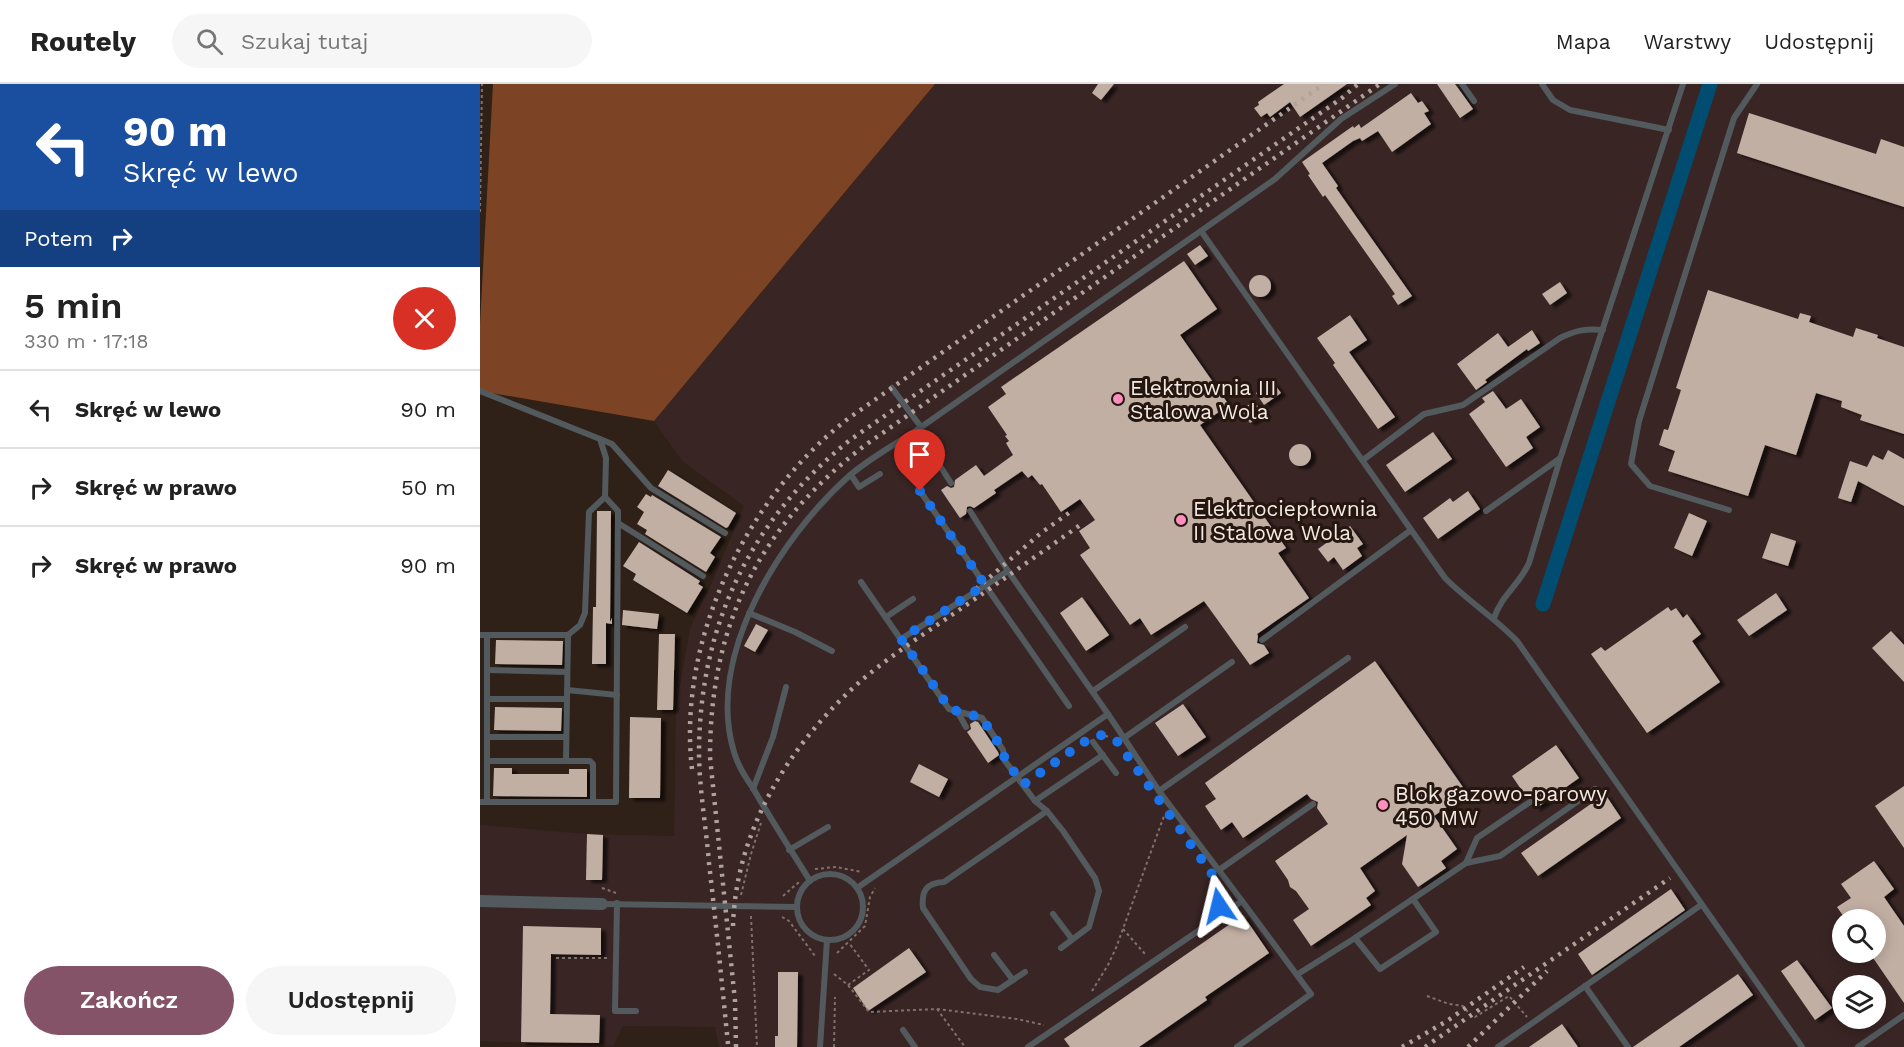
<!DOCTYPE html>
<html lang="pl">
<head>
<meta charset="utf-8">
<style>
  :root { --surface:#fff; --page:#f6f6f6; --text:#222; --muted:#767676; --line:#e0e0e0; --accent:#855368 }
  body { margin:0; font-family:"Work Sans",sans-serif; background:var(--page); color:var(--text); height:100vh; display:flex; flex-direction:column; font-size:22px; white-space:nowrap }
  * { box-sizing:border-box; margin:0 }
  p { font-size:20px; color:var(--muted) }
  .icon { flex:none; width:33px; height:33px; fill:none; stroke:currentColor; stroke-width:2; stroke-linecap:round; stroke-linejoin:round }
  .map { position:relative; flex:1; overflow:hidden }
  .drawer { display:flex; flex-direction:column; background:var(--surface); width:480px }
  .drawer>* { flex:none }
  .top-card { background:#1a4fa0; color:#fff; overflow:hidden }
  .tools { position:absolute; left:1352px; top:825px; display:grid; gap:12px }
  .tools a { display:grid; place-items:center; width:54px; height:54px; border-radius:50%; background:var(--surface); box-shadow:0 3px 15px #0003; font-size:30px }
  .pin { position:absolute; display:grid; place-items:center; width:51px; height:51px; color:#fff; margin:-62px -26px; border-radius:50% 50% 50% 0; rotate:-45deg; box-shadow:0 0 6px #0007 }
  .pin .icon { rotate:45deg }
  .me { position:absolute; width:66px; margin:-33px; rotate:350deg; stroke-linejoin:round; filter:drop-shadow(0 0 4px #0008) }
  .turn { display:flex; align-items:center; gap:21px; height:126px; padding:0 24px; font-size:27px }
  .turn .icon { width:78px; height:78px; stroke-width:2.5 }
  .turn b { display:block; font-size:42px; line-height:51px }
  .then { display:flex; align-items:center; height:57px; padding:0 24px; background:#0003; gap:12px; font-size:22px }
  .round { display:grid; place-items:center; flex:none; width:63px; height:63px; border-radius:32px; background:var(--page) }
  .overview { display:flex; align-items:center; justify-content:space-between; height:102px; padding:0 24px }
  h1 { font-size:36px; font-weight:600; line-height:45px }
  .primary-button { display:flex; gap:12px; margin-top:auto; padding:12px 24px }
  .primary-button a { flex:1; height:69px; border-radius:36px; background:var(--accent); color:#fff; font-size:24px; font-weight:600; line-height:69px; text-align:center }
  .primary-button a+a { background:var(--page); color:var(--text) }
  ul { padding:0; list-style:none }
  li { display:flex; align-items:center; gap:18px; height:78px; padding:0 24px; border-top:2px solid var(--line) }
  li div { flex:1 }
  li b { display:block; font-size:22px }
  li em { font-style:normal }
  header { display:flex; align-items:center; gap:36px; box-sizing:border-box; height:84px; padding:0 30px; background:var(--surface); border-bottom:2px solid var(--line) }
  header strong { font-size:28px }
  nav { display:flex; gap:33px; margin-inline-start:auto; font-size:21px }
  .search { width:420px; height:54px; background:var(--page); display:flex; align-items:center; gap:15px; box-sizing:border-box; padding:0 21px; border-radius:33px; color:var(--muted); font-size:22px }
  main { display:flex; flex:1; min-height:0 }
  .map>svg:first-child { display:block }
  .industrial { fill:#392524; fill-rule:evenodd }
  .forest { fill:#7c4424 }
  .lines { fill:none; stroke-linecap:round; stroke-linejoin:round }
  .canal { stroke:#004d71; stroke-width:15 }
  .building { fill:#c2afa4; filter:url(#shadow) }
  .path { stroke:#7f726b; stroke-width:2; stroke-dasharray:3 3; stroke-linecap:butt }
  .lane { stroke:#525a5e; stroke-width:6 }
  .street { stroke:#525a5e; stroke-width:12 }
  .rail { stroke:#afa39c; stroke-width:4.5; stroke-dasharray:3 6; stroke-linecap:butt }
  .route { stroke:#1a73e8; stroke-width:10; stroke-dasharray:0 18 }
  .poi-dot { fill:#fe8ebd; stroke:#25170f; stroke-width:2 }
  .labels { text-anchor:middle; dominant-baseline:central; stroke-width:6; stroke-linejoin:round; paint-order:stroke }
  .poi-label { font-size:21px; fill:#f4eae4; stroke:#25170f; text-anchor:start }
</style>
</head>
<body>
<header>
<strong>Routely</strong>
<div class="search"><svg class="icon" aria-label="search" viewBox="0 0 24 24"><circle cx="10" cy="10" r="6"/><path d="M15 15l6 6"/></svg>Szukaj tutaj</div>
<nav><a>Mapa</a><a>Warstwy</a><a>Udostępnij</a></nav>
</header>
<main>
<section class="drawer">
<div class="top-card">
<div class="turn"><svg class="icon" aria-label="left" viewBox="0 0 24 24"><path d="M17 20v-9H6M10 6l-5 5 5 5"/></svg><div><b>90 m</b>Skręć w lewo</div></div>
<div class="then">Potem<svg class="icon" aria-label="right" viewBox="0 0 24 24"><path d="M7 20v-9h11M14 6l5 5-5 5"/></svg></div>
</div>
<div class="overview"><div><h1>5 min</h1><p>330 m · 17:18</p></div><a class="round" style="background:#d93025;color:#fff"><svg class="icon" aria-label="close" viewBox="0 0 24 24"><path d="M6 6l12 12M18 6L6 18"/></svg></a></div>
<ul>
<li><svg class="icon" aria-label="left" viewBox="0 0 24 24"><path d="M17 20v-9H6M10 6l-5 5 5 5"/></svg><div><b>Skręć w lewo</b></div><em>90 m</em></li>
<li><svg class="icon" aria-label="right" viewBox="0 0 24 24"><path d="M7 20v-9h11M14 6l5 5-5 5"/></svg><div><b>Skręć w prawo</b></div><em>50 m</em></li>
<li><svg class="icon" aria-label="right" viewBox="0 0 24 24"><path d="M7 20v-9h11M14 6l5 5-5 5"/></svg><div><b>Skręć w prawo</b></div><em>90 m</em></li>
</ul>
<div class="primary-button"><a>Zakończ</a><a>Udostępnij</a></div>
</section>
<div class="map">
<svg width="1424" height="963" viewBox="0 0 1424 963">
  <defs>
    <filter id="shadow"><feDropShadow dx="5" dy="3" stdDeviation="1.5" flood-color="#0009"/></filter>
  </defs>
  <rect width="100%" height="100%" fill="#2f2018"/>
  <path class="industrial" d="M455,0H1424V963H239L235,943L143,942L133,962L0,957V741L107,750L194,752L196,624L210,544L234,494L264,422L202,377L174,337L396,71L394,57L412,52ZM1362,836H1395V868H1362ZM1362,902H1395V934H1362Z"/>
  <polygon class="forest" points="13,0 455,0 174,337 0,307 0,240"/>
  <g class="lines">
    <polyline class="canal" points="1063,520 1230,0"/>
  </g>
  <g class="building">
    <polygon points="618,0 634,0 621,16 612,9"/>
    <polygon points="804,0 867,0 820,33 810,18 790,33 787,29 781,33 774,24 779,21 778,18"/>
    <polygon points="957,0 975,0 993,25 980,34"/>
    <polygon points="931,9 938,19 942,17 949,27 944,29 951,40 912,68 898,47 882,57 880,54 873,57 842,79 858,102 856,104 932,212 918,221 912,212 915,210 845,111 843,113 828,91 830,90 822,78 873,42 874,44 879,40 881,44"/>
    <polygon points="1269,29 1396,70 1401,55 1424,63 1424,123 1257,69"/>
    <polygon points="720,161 728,172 715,181 707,170"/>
    <polygon points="704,177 737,225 700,251 749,321 720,341 806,464 798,469 829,514 777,550 778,552 777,559 784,561 789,569 770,581 724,517 671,551 660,534 650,541 600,471 610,464 599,447 615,436 600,415 581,428 562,400 560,401 552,391 548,394 542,387 514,406 516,409 494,424 490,422 487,423 486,430 480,434 461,406 467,402 471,404 474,403 475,396 496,381 504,392 533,371 526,359 529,357 525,352 527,351 508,323 526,310 521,303"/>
    <circle cx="780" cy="202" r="11"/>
    <polygon points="1080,198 1087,209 1070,221 1062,210"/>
    <polygon points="1228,206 1318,235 1320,229 1331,232 1329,238 1373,253 1376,244 1398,251 1397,254 1424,263 1424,350 1380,336 1382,331 1361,323 1362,317 1336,309 1316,371 1285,361 1268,412 1188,387 1195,367 1179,361 1184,345 1188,346 1201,306 1196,304"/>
    <polygon points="870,231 887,256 869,268 915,333 898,345 853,281 855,279 837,254"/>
    <polygon points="1052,246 1060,259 1048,267 1047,265 1005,296 1007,298 996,306 977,280 1018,249 1028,263"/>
    <polygon points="793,298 801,309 784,321 776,309"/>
    <polygon points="1013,307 1026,325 1041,315 1060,343 1046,353 1053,364 1026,383 989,330 1005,318 1002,314"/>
    <polygon points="774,317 783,330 770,339 761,326"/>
    <polygon points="953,348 972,375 925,408 906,381"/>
    <circle cx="820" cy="371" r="11"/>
    <polygon points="1408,366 1424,375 1424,422 1378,397 1371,418 1358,414 1370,377 1387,383 1393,371 1403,376"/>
    <polygon points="188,386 256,429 248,443 246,444 178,402"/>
    <polygon points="988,407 1000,425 958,455 943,434 970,414 973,418"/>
    <polygon points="166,410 171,413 172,411 241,453 230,469 235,473 226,488 165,450 167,446 157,440 164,428 157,423"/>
    <polygon points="117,427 131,427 130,538 132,534 132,540 126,539 126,580 112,580 113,523 116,523"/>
    <polygon points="1209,429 1227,437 1212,472 1194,464"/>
    <polygon points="870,442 883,460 877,464 882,472 863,486 854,473 848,478 838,465"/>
    <polygon points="1291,449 1316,457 1308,482 1282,474"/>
    <polygon points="159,458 220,497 218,500 223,503 207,529 153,496 156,490 143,482"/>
    <polygon points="1296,509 1307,526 1269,552 1257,536"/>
    <polygon points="602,513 629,551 606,567 580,529"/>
    <polygon points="1188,523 1191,527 1196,524 1203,534 1207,530 1221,550 1212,557 1240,598 1167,649 1111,570 1121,563 1125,567"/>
    <polygon points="143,526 179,530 177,545 142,541"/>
    <polygon points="276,540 288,546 275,568 264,562"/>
    <polygon points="1411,547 1424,561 1424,598 1392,564"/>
    <polygon points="179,550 195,550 193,626 177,626"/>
    <polygon points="16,556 83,557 82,581 15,580"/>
    <polygon points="895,577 987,709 954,732 977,765 961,777 966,784 938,803 922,780 927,751 880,784 895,807 886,814 891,821 831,862 813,836 829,825 816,807 810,803 808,796 795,777 848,740 837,724 838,718 831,715 827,710 763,754 752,738 741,746 725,722 736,715 725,699"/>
    <polygon points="703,620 726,653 698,672 675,639"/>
    <polygon points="15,623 82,624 81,647 14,646"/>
    <polygon points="150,633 181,634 180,714 149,714"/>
    <polygon points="495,637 498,638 518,668 519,671 508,679 487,648 491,645 490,640"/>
    <polygon points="1076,661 1099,694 1055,725 1054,715 1047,714 1032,692"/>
    <polygon points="439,680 468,695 459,713 430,698"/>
    <polygon points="14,684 32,684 32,690 89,690 89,685 107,685 107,713 13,712"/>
    <polygon points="1424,702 1424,764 1395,722"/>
    <polygon points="1125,710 1141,734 1058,792 1041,769"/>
    <polygon points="107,750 123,751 122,796 106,796"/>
    <polygon points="1394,777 1414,805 1404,813 1424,842 1424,919 1389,868 1395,868 1395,836 1366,836 1357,823 1371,814 1361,800"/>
    <polygon points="1191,805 1205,826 1112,891 1098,870"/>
    <polygon points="763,831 789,869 725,913 727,916 659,963 590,963 584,955"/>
    <polygon points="43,842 121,844 121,871 71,870 70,930 120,931 119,959 41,958"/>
    <polygon points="429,864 446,888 388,927 373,904"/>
    <polygon points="1317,876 1352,924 1335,936 1301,887"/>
    <polygon points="298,888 318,888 317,963 295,963 295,952 298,952"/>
    <polygon points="1258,890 1273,911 1199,963 1153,963"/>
    <polygon points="1082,940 1098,963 1049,963"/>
  </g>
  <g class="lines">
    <g class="path">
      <polyline points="0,128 2,0"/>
      <polyline points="619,651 631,653"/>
      <polyline points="335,785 356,783 382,788"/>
      <polyline points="122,804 136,809"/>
      <polyline points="739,805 742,814 740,820"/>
      <polyline points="261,811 271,770 281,739"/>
      <polyline points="303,812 319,798"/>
      <polyline points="271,832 277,963"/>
      <polyline points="302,833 309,837 335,872"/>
      <polyline points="643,845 665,870"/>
      <polyline points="357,869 385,842 390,813 395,804"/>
      <polyline points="76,874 127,874"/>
      <polyline points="354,890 368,901 389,928 457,925 537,935 564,941"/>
      <polyline points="368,901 389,886 369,859"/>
      <polyline points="612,907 628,881 636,864 684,732"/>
      <polyline points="947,912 969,920 983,922 991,932 995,933 1029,912 1047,933"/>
      <polyline points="457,925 485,963"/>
      <polyline points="354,963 355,913"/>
    </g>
    <g class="lane">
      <polyline points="982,0 994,17"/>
      <polyline points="1062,0 1073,16 1090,26 1189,46"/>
      <path d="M721,147L965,494C988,517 1015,534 1037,557L1322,963"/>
      <polyline points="412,304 441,343"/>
      <polyline points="0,307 120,355 126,374 125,413 138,427 136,718 7,718"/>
      <polyline points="120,355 132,360 171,404 245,449"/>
      <path d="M883,376L944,330L983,321L1080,254C1094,247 1106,244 1123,246"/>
      <polyline points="371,391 379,403 400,390"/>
      <polyline points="471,399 437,346 795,95 861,35 915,0"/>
      <polyline points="440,407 589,622"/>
      <polyline points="1249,426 1170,402 1151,380 1159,337 1254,34 1277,0"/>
      <polyline points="490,427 528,487 628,630"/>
      <polyline points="1006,427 1079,375"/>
      <polyline points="138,439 223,492"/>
      <polyline points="381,498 469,625 502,634 523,666 525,677 555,717 567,727 583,747 615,794 619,807 609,843 581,864"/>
      <polyline points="269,529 315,548 352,567"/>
      <polyline points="406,533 433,515"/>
      <path d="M1014,534C1021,512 1040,500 1049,479L1080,375L1203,0"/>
      <polyline points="0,551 88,551 100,541 105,529 109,428 125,413"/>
      <polyline points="421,555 528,487"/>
      <polyline points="782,556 931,446"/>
      <polyline points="7,586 87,588"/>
      <polyline points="87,606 137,611"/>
      <polyline points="613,607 705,543"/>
      <polyline points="7,615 87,615"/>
      <polyline points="477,627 486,643"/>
      <polyline points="7,653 86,653"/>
      <polyline points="644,654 752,578"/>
      <polyline points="613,658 636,689"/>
      <polyline points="7,677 110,677 113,680 113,718"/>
      <polyline points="86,677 88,551"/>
      <polyline points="273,705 293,653 306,603"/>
      <polyline points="679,707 868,574"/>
      <polyline points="555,717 623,671"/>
      <polyline points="0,718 7,718 7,551"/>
      <polyline points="309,766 348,743"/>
      <polyline points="986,779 1020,772 1115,705"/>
      <polyline points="739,786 833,720"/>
      <circle cx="350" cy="823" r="33"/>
      <path d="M330,797C311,766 291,736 273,704C265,693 258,682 254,668C225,572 300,454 369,392C390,374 414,361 437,346"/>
      <polyline points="377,804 628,630 679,707 762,817 548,963"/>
      <polyline points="137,819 135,927 156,927"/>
      <polyline points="122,820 317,823"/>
      <polyline points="573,830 592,855"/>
      <polyline points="875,854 900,885 956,848 933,815"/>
      <polyline points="514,871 533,896"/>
      <path d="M545,888L518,906L500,903L491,895L443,824C441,806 447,799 464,798L567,727"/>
      <polyline points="818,890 875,854 986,779 997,754 1050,718"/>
      <polyline points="1105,902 1148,963"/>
      <polyline points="423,946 435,963"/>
      <polyline points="340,963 347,856"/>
      <polyline points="757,963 831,910 762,817"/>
      <polyline points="1018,963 1221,821"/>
      <polyline points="1378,963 1424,931"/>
    </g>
    <polyline class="street" points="0,817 122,820"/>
    <g class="rail">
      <polyline points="496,505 561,449 593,426"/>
      <path d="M212,685C197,555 267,412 369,334L844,0"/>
      <path d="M253,842C256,744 311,658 383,595C413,570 447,548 479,526C521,497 562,468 603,439"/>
      <path d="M248,960C242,900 236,840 229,779C226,742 219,704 219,667C220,540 271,435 370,356L862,14L878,0"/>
      <path d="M256,963L255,917L230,673C230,540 279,443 384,362L900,0"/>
      <polyline points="922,963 967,937 1044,883"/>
      <polyline points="945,963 1190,794"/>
      <polyline points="988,963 1067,887"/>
    </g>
  </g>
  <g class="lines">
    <path class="route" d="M440,407L505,501L421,555L470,625L502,634L523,666L525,677L544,700L610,654L622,651L636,656L732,790C738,801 743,810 739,822"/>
  </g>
  <g class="poi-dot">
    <circle cx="638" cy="315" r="6"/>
    <circle cx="701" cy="436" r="6"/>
    <circle cx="903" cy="721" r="6"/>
  </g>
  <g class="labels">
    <g class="poi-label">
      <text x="650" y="303">Elektrownia III<tspan x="650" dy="24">Stalowa Wola</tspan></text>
      <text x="713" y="424">Elektrociepłownia<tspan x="713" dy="24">II Stalowa Wola</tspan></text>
      <text x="915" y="709">Blok gazowo-parowy<tspan x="915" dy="24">450 MW</tspan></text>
    </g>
  </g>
</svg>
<div class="tools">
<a><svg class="icon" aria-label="search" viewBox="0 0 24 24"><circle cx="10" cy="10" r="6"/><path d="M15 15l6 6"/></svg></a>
<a><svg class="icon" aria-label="layers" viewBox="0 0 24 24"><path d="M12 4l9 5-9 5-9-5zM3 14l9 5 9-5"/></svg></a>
</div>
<div class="pin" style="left:440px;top:407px;background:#d93025"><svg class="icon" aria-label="arrive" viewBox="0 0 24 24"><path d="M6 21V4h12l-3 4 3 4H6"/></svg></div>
<svg class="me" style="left:739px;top:822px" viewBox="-20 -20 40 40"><path d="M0-17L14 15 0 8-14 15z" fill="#1a73e8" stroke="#fff" stroke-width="4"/></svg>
</div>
</main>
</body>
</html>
